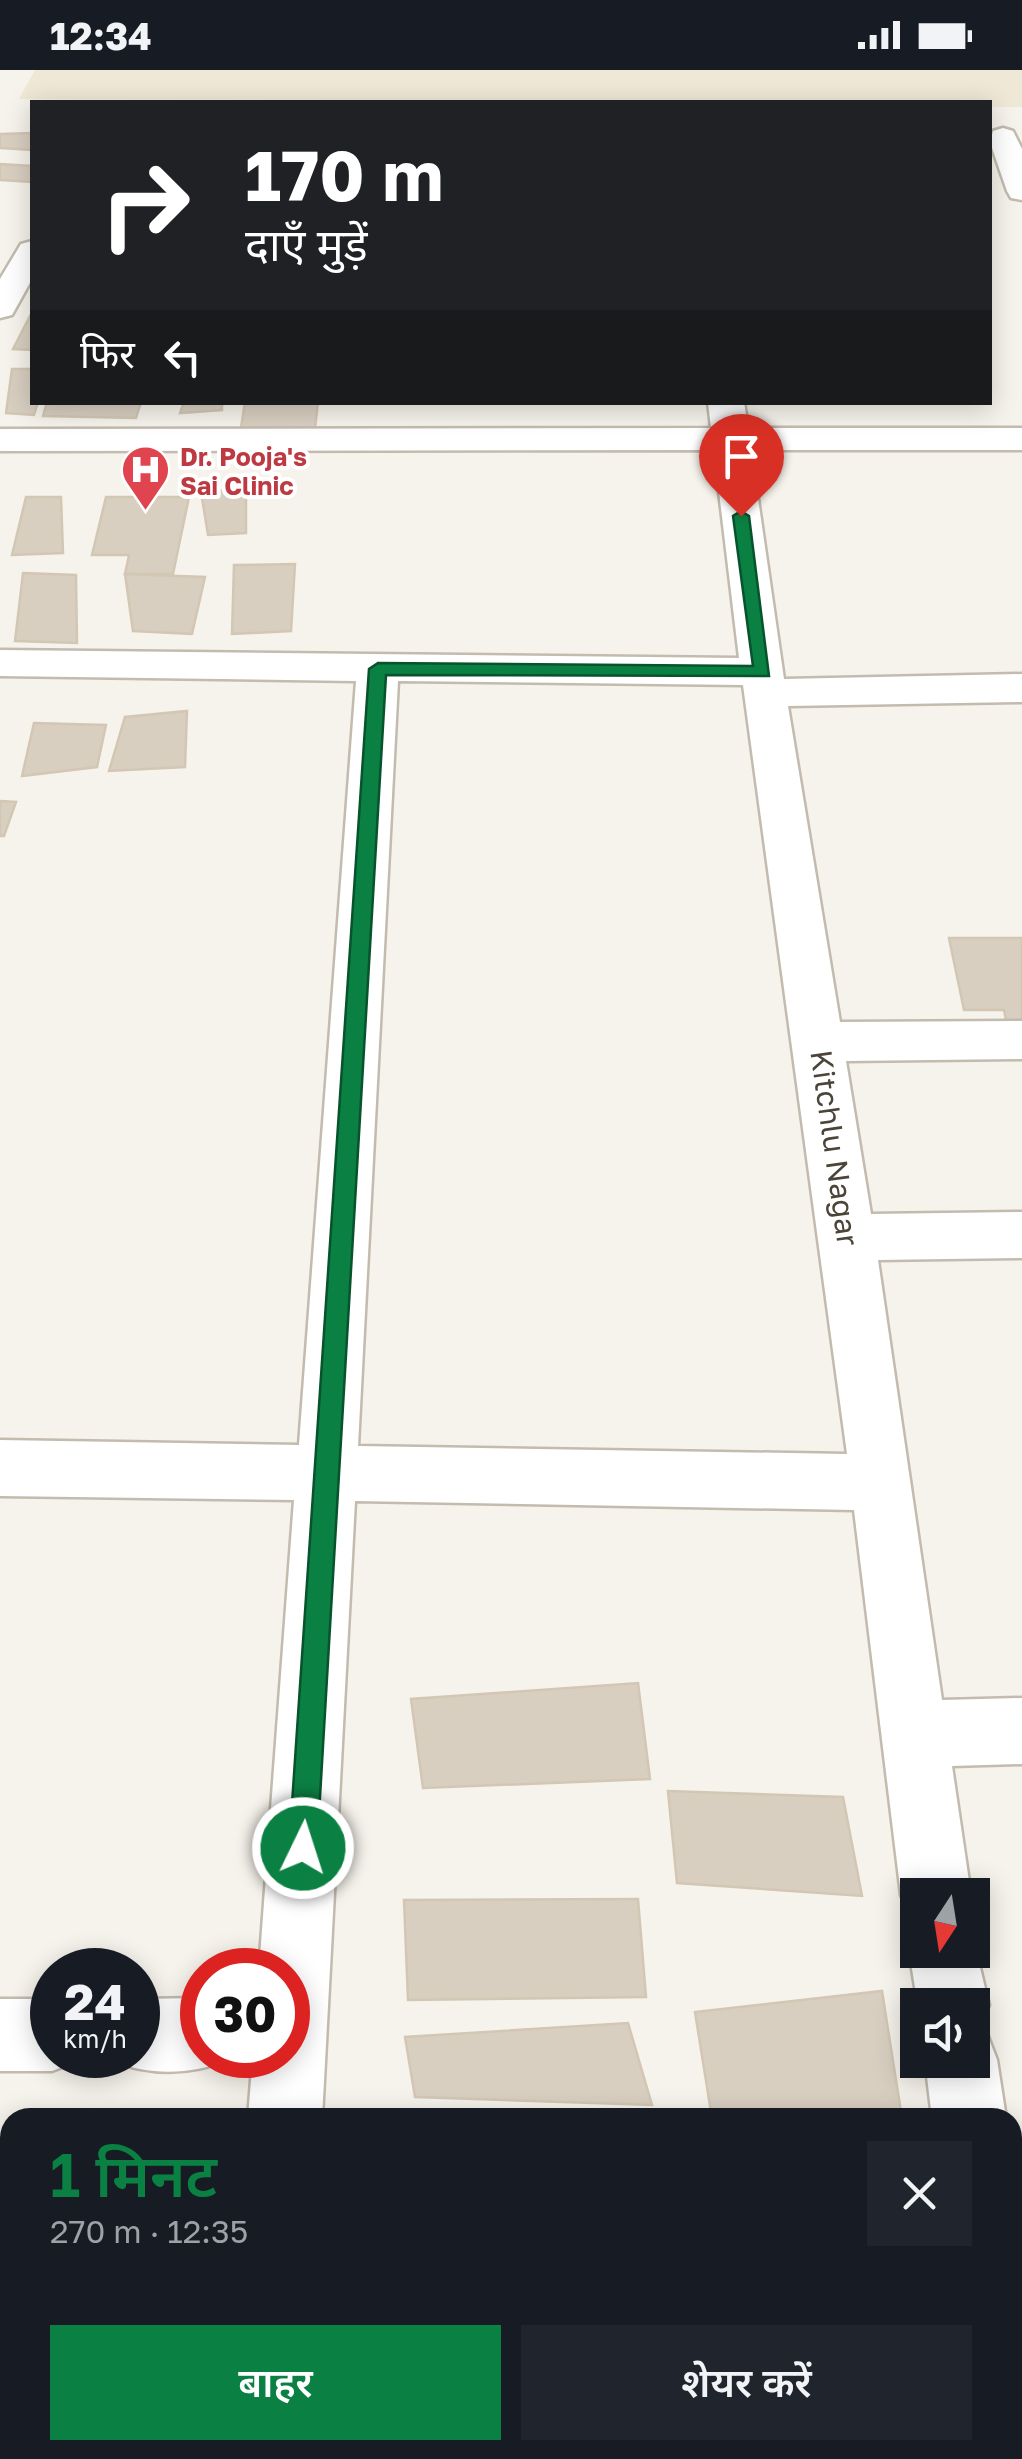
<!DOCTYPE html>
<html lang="hi">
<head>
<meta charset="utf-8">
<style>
  :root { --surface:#171b24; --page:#20242c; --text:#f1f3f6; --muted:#9ea1a6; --accent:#0b8043 }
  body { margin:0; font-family:"Golos Text","Noto Sans Devanagari",sans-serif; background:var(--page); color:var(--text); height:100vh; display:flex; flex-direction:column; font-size:38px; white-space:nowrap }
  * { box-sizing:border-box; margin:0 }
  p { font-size:32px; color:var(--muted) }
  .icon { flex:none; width:55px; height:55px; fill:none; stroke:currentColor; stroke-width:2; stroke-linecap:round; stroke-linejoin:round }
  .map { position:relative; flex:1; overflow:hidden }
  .details { position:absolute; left:0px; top:2038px; width:1022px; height:352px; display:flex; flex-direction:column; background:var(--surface); border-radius:30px 30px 0 0; box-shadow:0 5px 25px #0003 }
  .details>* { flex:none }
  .guide { position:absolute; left:30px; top:30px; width:962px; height:305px; border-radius:0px; box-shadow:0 5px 25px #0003; background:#202124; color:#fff; overflow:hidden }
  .needle { width:65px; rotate:192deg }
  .buttons { position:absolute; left:900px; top:1808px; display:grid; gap:20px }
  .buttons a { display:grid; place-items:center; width:90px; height:90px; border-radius:0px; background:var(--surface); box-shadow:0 5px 25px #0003; font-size:50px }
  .speed { position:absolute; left:30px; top:1878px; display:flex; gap:20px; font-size:50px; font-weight:700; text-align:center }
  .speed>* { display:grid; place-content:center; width:130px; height:130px; border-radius:50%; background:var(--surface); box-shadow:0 5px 25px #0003; line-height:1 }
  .speed small { font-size:25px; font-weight:400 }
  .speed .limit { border:15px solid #d22; background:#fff; color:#111 }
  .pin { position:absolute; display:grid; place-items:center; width:85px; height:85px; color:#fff; margin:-102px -42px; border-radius:50% 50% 50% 0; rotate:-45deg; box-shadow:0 0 10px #0007 }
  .pin .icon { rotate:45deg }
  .me { position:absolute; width:110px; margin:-55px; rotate:4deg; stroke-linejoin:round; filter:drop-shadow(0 0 8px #0008) }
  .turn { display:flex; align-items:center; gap:35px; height:210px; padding:0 50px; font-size:45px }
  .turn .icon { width:130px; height:130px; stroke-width:2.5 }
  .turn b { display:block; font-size:70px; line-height:85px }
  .then { display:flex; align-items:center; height:95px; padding:0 50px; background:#0003; gap:20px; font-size:38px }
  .round { display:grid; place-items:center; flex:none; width:105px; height:105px; border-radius:0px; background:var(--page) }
  .head { display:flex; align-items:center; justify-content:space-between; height:170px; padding:0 50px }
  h1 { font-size:60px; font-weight:600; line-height:75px; color:var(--accent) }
  .button { display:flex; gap:20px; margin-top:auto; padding:20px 50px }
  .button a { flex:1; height:115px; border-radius:0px; background:var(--accent); color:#fff; font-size:40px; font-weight:600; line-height:115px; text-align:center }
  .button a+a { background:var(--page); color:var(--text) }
  .status { display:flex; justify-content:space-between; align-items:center; height:70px; padding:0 50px; background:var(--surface); direction:ltr }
  .status svg { height:28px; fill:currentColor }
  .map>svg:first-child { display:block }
  .education { fill:#efe8d6 }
  .building { fill:#d8cfc1; stroke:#d3c7b4; stroke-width:2.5 }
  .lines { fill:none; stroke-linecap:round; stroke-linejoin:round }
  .minor-casing { stroke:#c2bbae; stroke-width:5 }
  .minor { fill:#fff; fill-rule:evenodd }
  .route { fill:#0b8043; stroke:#07532c; stroke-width:2.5 }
  .labels { text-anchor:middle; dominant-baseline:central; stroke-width:8; stroke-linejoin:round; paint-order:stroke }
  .far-health-label { font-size:25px; font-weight:bold; fill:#be3a42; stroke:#fff; text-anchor:start }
  .street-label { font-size:30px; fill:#4b4439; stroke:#fff }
</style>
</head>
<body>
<div class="status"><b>12:34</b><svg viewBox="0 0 49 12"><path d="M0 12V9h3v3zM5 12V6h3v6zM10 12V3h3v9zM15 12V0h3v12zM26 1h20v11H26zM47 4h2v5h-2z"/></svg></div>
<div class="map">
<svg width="1022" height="2389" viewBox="0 0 1022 2389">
  <rect width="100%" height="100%" fill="#f6f3ec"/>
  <polygon class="education" points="35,0 1022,0 1022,37 990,37 990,32 19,29"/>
  <g class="building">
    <polygon points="32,63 32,80 0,78 0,64"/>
    <polygon points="0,94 32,96 32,112 0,110"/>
    <polygon points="31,244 32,280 13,279"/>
    <polygon points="12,299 32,299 32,332 38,332 34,345 6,343"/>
    <polygon points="47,332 141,332 136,348 43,346"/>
    <polygon points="184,332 222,332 222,340 180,343"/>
    <polygon points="245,332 318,332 315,358 241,358"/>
    <polygon points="246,418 246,463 208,465 201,422"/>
    <polygon points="26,427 61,427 63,483 12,485"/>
    <polygon points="106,427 189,427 173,504 125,504 129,485 92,485"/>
    <polygon points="295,494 291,561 232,564 234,495"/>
    <polygon points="23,503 76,505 77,573 15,571"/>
    <polygon points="125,504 205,507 192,564 133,561"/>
    <polygon points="187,641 185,697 109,701 125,647"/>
    <polygon points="34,653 106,655 97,697 22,706"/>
    <polygon points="0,731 16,732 4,766 0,766"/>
    <polygon points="949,868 1022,868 1022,955 1007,955 1004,940 964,940"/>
    <polygon points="638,1613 650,1709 423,1718 411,1629"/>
    <polygon points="668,1721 843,1727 862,1826 677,1813"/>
    <polygon points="638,1829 646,1927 408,1930 404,1830"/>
    <polygon points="882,1921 902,2048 787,2048 711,2042 695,1942"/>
    <polygon points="628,1953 652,2035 415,2027 405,1967"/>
    <polygon points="0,2227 10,2227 10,2380 215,2380 215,2389 0,2389"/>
    <polygon points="427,2380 635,2380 636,2389 427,2389"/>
    <polygon points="709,2380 958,2380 956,2389 708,2389"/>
  </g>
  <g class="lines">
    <defs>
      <g id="minor">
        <polygon points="1003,58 1013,61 1022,79 1022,130 1011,128 1007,121 990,72 993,61"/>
        <polygon points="32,171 32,209 12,245 0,248 0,209 21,174"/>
        <path d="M708,332H744L748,358H1022V380H751L784,609L1022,604V632L788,636L840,952L1022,951V989L846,991L871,1144L1022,1142V1188L878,1190L942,1630L1022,1628V1694L952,1696L971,1825H918V1852L912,1849L901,1825L854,1440L355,1431L322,2048H248L253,1985H288V1900H259L294,1430L0,1426V1370L299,1375L356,611L0,606V580L739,588L714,380L0,381V359L711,358ZM398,611L743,615L847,1384L358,1376Z"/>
        <polygon points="918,1859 918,1880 972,1880 972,1864 989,1935 978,1961 987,1964 997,1990 1006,2048 932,2048 925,1990 972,1990 972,1935 918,1936 909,1880"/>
        <path d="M202,1928V1985H229L228,1990C191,2005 150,2006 112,1991L110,1985H138V1929Z"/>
        <polygon points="0,1929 52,1929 52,1985 80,1985 78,1991 52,2001 0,2001"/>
        <polygon points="1012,2294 1022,2298 1022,2389 980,2389 979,2380 1012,2380"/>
        <rect x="223" y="2380" width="82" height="9"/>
      </g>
    </defs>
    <use href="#minor" class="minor-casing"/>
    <use href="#minor" class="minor"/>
  </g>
  <polygon class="route" points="741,441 749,446 769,606 386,605 317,1778 313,1787 303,1792 293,1787 289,1778 369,599 378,593 753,596 733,446"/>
  <defs>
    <symbol id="hospital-pin" viewBox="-11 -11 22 30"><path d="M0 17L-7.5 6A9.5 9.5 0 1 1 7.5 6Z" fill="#e0444e" stroke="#fff"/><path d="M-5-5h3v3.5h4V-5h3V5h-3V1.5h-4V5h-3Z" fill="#fff"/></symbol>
  </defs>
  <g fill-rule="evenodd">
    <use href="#hospital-pin" x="118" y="372" width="55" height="75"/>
  </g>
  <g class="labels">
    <g class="far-health-label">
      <text x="180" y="386">Dr. Pooja's<tspan x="180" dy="29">Sai Clinic</tspan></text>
    </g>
    <g class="street-label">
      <text transform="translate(835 1078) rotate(82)">Kitchlu Nagar</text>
    </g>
  </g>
</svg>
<div class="buttons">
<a><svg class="needle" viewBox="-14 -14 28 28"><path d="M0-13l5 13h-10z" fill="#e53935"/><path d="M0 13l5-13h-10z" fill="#9ea1a6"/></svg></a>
<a><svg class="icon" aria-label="sound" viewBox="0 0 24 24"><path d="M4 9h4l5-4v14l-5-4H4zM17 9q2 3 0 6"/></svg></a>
</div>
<div class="speed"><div>24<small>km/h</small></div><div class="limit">30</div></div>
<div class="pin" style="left:741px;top:446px;background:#d93025"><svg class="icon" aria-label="arrive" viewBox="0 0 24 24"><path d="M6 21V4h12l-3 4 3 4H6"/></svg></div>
<svg class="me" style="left:303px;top:1778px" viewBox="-20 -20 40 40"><circle r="17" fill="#0b8043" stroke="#fff" stroke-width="3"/><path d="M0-11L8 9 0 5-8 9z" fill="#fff"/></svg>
<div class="guide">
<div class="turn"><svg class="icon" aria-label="right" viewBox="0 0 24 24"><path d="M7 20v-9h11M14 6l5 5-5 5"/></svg><div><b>170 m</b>दाएँ मुड़ें</div></div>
<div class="then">फिर<svg class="icon" aria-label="left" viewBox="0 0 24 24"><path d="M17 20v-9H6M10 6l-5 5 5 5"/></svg></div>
</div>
<section class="details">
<div class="head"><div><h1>1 मिनट</h1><p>270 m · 12:35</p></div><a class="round"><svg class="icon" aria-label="close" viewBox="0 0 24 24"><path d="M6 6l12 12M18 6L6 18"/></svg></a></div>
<div class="button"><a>बाहर</a><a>शेयर करें</a></div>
</section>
</div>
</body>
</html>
